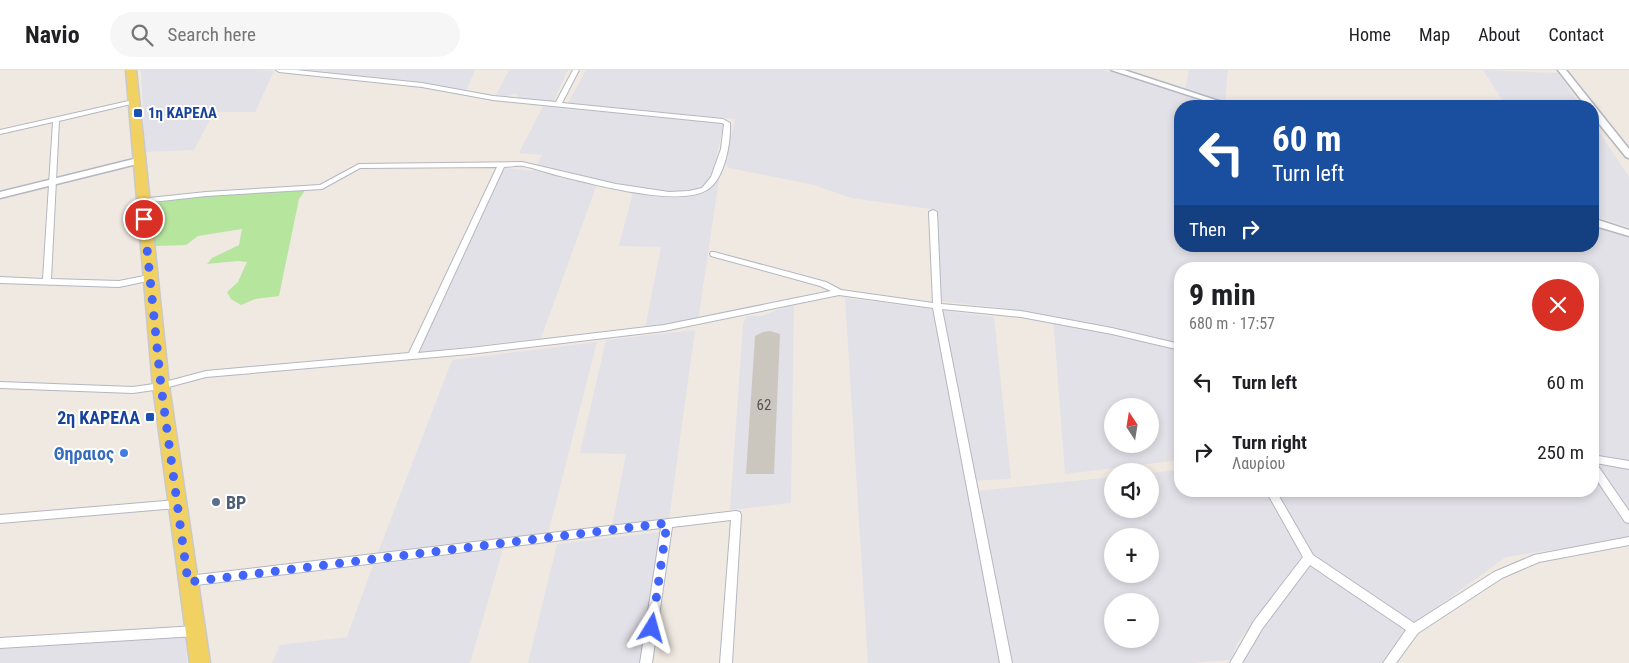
<!DOCTYPE html>
<html lang="en">
<head>
<meta charset="utf-8">
<style>
  :root { --surface:#fff; --page:#f6f6f6; --text:#202124; --muted:#757577; --line:#e0e0e0 }
  body { margin:0; font-family:"Roboto Condensed",sans-serif; background:var(--page); color:var(--text); height:100vh; display:flex; flex-direction:column; font-size:19px; white-space:nowrap }
  * { box-sizing:border-box; margin:0 }
  p { font-size:16px; color:var(--muted) }
  .icon { flex:none; width:28px; height:28px; fill:none; stroke:currentColor; stroke-width:2; stroke-linecap:round; stroke-linejoin:round }
  .map { position:relative; flex:1; overflow:hidden }
  .details { position:absolute; left:1174px; top:192px; width:425px; height:235px; display:flex; flex-direction:column; background:var(--surface); border-radius:20px; box-shadow:0 2px 8px #0003 }
  .details>* { flex:none }
  .guide { position:absolute; left:1174px; top:30px; width:425px; height:152px; border-radius:20px; box-shadow:0 2px 8px #0003; background:#1a4fa0; color:#fff; overflow:hidden }
  .needle { width:32px; rotate:348deg }
  .controls { position:absolute; left:1104px; top:328px; display:grid; gap:10px }
  .controls a { display:grid; place-items:center; width:55px; height:55px; border-radius:50%; background:var(--surface); box-shadow:0 2px 8px #0003; font-size:25px }
  .pin { position:absolute; display:grid; place-items:center; width:42px; height:42px; color:#fff; margin:-21px; border:2px solid #fff; border-radius:50%; box-shadow:0 1px 5px #0007 }
  .me { position:absolute; width:55px; margin:-28px; rotate:8deg; stroke-linejoin:round; filter:drop-shadow(0 0 4px #0008) }
  .turn { display:flex; align-items:center; gap:18px; height:105px; padding:0 15px; font-size:22px }
  .turn .icon { width:65px; height:65px; stroke-width:2.5 }
  .turn b { display:block; font-size:35px; line-height:42px }
  .then { display:flex; align-items:center; height:48px; padding:0 15px; background:#0003; gap:10px; font-size:19px }
  .round { display:grid; place-items:center; flex:none; width:52px; height:52px; border-radius:26px; background:var(--page) }
  .summary { display:flex; align-items:center; justify-content:space-between; height:85px; padding:0 15px }
  h1 { font-size:30px; font-weight:700; line-height:38px }
  ul { padding:0; list-style:none }
  li { display:flex; align-items:center; gap:15px; height:70px; padding:0 15px }
  li div { flex:1 }
  li b { display:block; font-size:19px }
  li em { font-style:normal }
  header { display:flex; align-items:center; gap:30px; box-sizing:border-box; height:70px; padding:0 25px; background:var(--surface); border-bottom:1px solid var(--line) }
  header strong { font-size:24px }
  nav { display:flex; gap:28px; margin-inline-start:auto; font-size:18px }
  .search { width:350px; height:45px; background:var(--page); display:flex; align-items:center; gap:12px; box-sizing:border-box; padding:0 18px; border-radius:28px; color:var(--muted); font-size:19px }
  .map>svg:first-child { display:block }
  .industrial { fill:#e3e1e8; fill-rule:evenodd }
  .green { fill:#b6e59e }
  .building { fill:#cbc7bf }
  .lines { fill:none; stroke-linecap:round; stroke-linejoin:round }
  .street-casing { stroke:#b4b7c1; stroke-width:2 }
  .secondary-casing { stroke:#b4b7c1; stroke-width:3 }
  .primary-casing { stroke:#c9c9c9; stroke-width:3 }
  .street { fill:#fff; fill-rule:evenodd }
  .secondary { fill:#fff; fill-rule:evenodd }
  .primary { fill:#f2d163; fill-rule:evenodd }
  .route { stroke:#4264fb; stroke-width:9; stroke-dasharray:0 16.2 }
  .transit-dot { fill:#1a4fb4; stroke:#fff; stroke-width:2 }
  .shop-dot { fill:#3f7fe0; stroke:#fff; stroke-width:2 }
  .service-dot { fill:#5c6f8a; stroke:#fff; stroke-width:2 }
  .labels { text-anchor:middle; dominant-baseline:central; stroke-width:4; stroke-linejoin:round; paint-order:stroke }
  .far-transit-label { font-size:15px; font-weight:bold; fill:#164399; stroke:#fff; text-anchor:start }
  .number-label { font-size:15px; fill:#555452 }
  .transit-label { font-size:18px; font-weight:bold; fill:#164399; stroke:#fff; text-anchor:end }
  .shop-label { font-size:18px; font-weight:bold; fill:#366cbe; stroke:#fff; text-anchor:end }
  .service-label { font-size:18px; font-weight:bold; fill:#4e5e75; stroke:#fff; text-anchor:start }
</style>
</head>
<body>
<header>
<strong>Navio</strong>
<div class="search"><svg class="icon" aria-label="search" viewBox="0 0 24 24"><circle cx="10" cy="10" r="6"/><path d="M15 15l6 6"/></svg>Search here</div>
<nav><a>Home</a><a>Map</a><a>About</a><a>Contact</a></nav>
</header>
<div class="map">
<svg width="1629" height="593" viewBox="0 0 1629 593">
  <rect width="100%" height="100%" fill="#efe9e1"/>
  <g class="industrial">
    <polygon points="141,0 260,0 274,1 255,42 214,42 194,80 145,82"/>
    <polygon points="299,0 475,0 466,21 404,10"/>
    <polygon points="509,0 568,0 553,32 519,30 516,23 507,26 496,25"/>
    <path d="M586,0H1104L1218,36H1180V176H1592L1593,156L1629,168V468L1506,487L1412,555L1311,487L1274,421H1592V199H1180V390L1065,404L1053,247L1013,239L938,231V140L851,128L814,115L729,98L726,94L735,49L568,33ZM1112,336H1150V374H1112Z"/>
    <polygon points="1189,0 1228,0 1225,33 1185,20"/>
    <polygon points="1483,0 1558,3 1581,36 1506,36"/>
    <polygon points="543,36 724,54 713,101 720,102 698,251 645,258 661,177 619,176 633,122 597,114 541,268 415,283 450,206 505,98 534,101 542,85 519,83"/>
    <polygon points="1593,53 1629,107 1629,157 1593,146"/>
    <polygon points="845,228 994,247 1011,409 968,411 1002,593 868,593"/>
    <polygon points="794,233 791,433 730,440 743,254 747,246 762,246"/>
    <polygon points="695,260 669,449 612,456 626,384 580,383 606,270"/>
    <polygon points="597,272 549,460 539,466 377,485 452,290"/>
    <path d="M1180,400V421H1268L1304,492L1237,573L1231,590L1190,593H1013L976,421L1112,407V439H1150V403ZM1112,466H1150V504H1112ZM1112,531H1150V569H1112Z"/>
    <polygon points="666,461 650,593 528,593 557,474"/>
    <polygon points="503,479 470,593 272,593 280,575 347,567 373,495"/>
    <polygon points="1312,493 1408,559 1382,593 1241,593 1254,570"/>
    <polygon points="185,566 187,593 0,593 0,575"/>
  </g>
  <path class="green" d="M306,119L299,129L279,226L255,229L241,235L231,229L227,222L238,212L247,192L238,191L207,194L212,188L239,175L242,159L198,166L186,175L153,176L146,138C178,120 265,122 306,119Z"/>
  <polygon class="building" points="770,261 780,264 774,404 746,404 755,266 763,262"/>
  <g class="lines">
    <defs>
      <g id="street">
        <path d="M276,0H296L422,13L493,26L556,32L573,0H579L562,33L723,49L730,53C731,72 725,109 707,120C678,138 589,113 556,105C545,102 534,98 523,96C517,95 510,97 504,97L418,283L470,278L664,255L831,221L820,216L711,186L710,184L711,182H714L826,212L841,220L933,233L929,142L933,140L937,142L941,234L1021,241L1112,258L1180,274V280L1112,264L1021,247L942,239L1012,593H1000L933,238L839,225L664,261L470,284L206,307L161,319L133,323L0,318V312L133,317L161,313L206,301L409,283L497,97L360,98L322,119L206,126L143,133H140V129L206,122L320,115L359,94L522,92L616,114L669,122L689,121L702,118L711,107L721,79L724,54L722,53L493,30L422,17L279,2Z"/>
        <polygon points="133,30 135,31 135,33 59,51 51,209 119,211 149,205 153,208 152,210 119,217 0,213 0,207 43,209 53,52 0,64 0,60"/>
        <polygon points="1592,385 1629,391 1629,399 1596,393 1629,441 1629,453 1625,452 1592,403"/>
        <polygon points="1266,421 1276,421 1313,485 1414,553 1494,502 1534,485 1629,467 1629,475 1539,492 1502,508 1418,563 1396,593 1383,593 1406,560 1310,495 1262,559 1242,593 1230,593 1254,551 1303,487"/>
        <polygon points="177,430 181,431 182,434 181,437 177,438 0,453 0,445"/>
        <polygon points="736,441 740,442 741,445 732,593 720,593 731,450 672,457 652,593 640,593 661,458 188,516 184,514 183,511 184,508 188,506"/>
        <polygon points="196,556 200,557 202,561 200,565 196,566 0,578 0,568"/>
      </g>
      <g id="secondary">
        <polygon points="1111,0 1124,0 1234,36 1222,36"/>
        <polygon points="1558,0 1566,0 1629,79 1629,88 1626,87 1592,45 1592,36 1586,36"/>
        <polygon points="138,88 141,89 141,93 0,128 0,122"/>
        <polygon points="1592,148 1629,160 1629,166 1592,155"/>
      </g>
      <polygon id="primary" points="126,0 136,0 169,316 210,593 190,593 153,316"/>
    </defs>
    <use href="#street" class="street-casing"/>
    <use href="#secondary" class="secondary-casing"/>
    <use href="#primary" class="primary-casing"/>
    <use href="#street" class="street"/>
    <use href="#secondary" class="secondary"/>
    <use href="#primary" class="primary"/>
  </g>
  <g class="lines">
    <polyline class="route" points="144,149 161,316 188,512 667,453 652,558"/>
  </g>
  <g class="transit-dot">
    <rect x="133" y="38" width="10" height="10" rx="2.5"/>
    <rect x="145" y="342" width="10" height="10" rx="2.5"/>
  </g>
  <circle class="shop-dot" cx="124" cy="383" r="5"/>
  <circle class="service-dot" cx="216" cy="432" r="5"/>
  <g class="labels">
    <g class="far-transit-label">
      <text x="148" y="43">1η ΚΑΡΕΛΑ</text>
    </g>
    <g class="number-label">
      <text x="764" y="335">62</text>
    </g>
    <g class="transit-label">
      <text x="140" y="347">2η ΚΑΡΕΛΑ</text>
    </g>
    <g class="shop-label">
      <text x="114" y="383">Θηραιος</text>
    </g>
    <g class="service-label">
      <text x="226" y="432">BP</text>
    </g>
  </g>
</svg>
<div class="controls">
<a><svg class="needle" viewBox="-14 -14 28 28"><path d="M0-13l5 13h-10z" fill="#e53935"/><path d="M0 13l5-13h-10z" fill="#757577"/></svg></a>
<a><svg class="icon" aria-label="sound" viewBox="0 0 24 24"><path d="M4 9h4l5-4v14l-5-4H4zM17 9q2 3 0 6"/></svg></a>
<a>+</a>
<a>−</a>
</div>
<div class="pin" style="left:144px;top:149px;background:#d93025"><svg class="icon" aria-label="arrive" viewBox="0 0 24 24"><path d="M6 21V4h12l-3 4 3 4H6"/></svg></div>
<svg class="me" style="left:652px;top:558px" viewBox="-20 -20 40 40"><path d="M0-17L14 15 0 8-14 15z" fill="#4264fb" stroke="#fff" stroke-width="4"/></svg>
<div class="guide">
<div class="turn"><svg class="icon" aria-label="left" viewBox="0 0 24 24"><path d="M17 20v-9H6M10 6l-5 5 5 5"/></svg><div><b>60 m</b>Turn left</div></div>
<div class="then">Then<svg class="icon" aria-label="right" viewBox="0 0 24 24"><path d="M7 20v-9h11M14 6l5 5-5 5"/></svg></div>
</div>
<section class="details">
<div class="summary"><div><h1>9 min</h1><p>680 m · 17:57</p></div><a class="round" style="background:#d93025;color:#fff"><svg class="icon" aria-label="close" viewBox="0 0 24 24"><path d="M6 6l12 12M18 6L6 18"/></svg></a></div>
<ul>
<li><svg class="icon" aria-label="left" viewBox="0 0 24 24"><path d="M17 20v-9H6M10 6l-5 5 5 5"/></svg><div><b>Turn left</b></div><em>60 m</em></li>
<li><svg class="icon" aria-label="right" viewBox="0 0 24 24"><path d="M7 20v-9h11M14 6l5 5-5 5"/></svg><div><b>Turn right</b><p>Λαυρίου</p></div><em>250 m</em></li>
</ul>
</section>
</div>
</body>
</html>
